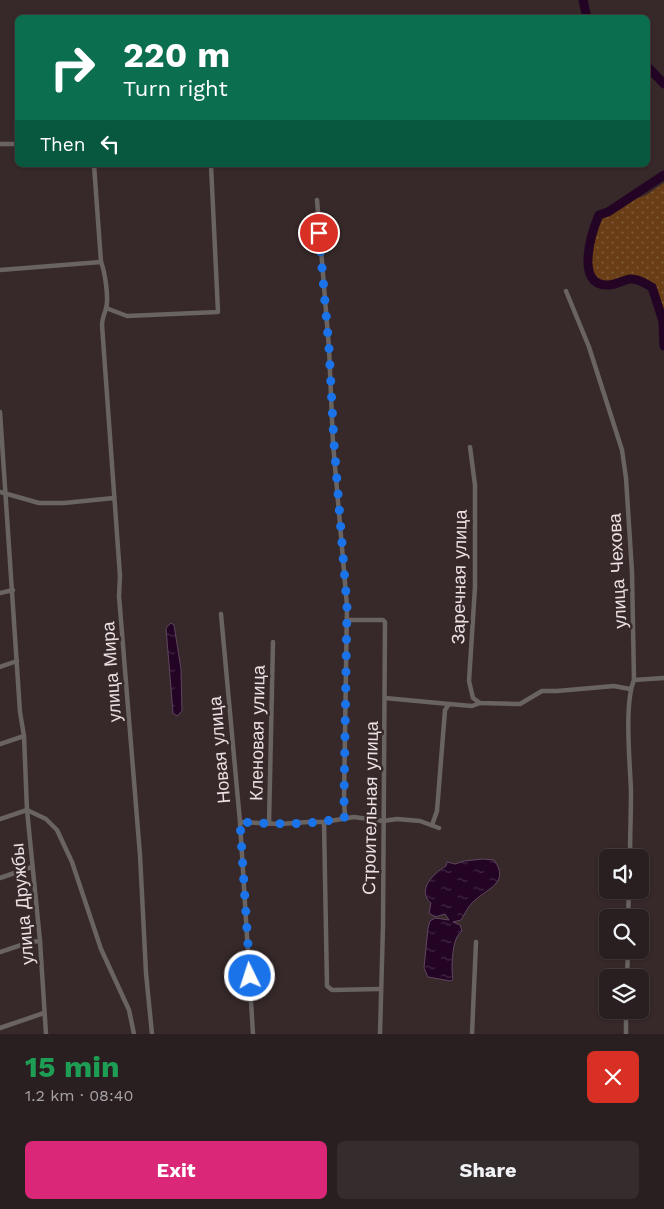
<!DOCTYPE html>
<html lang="en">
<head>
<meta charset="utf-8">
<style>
  :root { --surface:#291f20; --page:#352c2d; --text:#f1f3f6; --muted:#a5a2a5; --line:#453d3e; --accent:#db2777 }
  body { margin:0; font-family:"Work Sans",sans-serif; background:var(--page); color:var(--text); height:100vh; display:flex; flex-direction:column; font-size:19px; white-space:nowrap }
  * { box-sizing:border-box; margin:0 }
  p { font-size:16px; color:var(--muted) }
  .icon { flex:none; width:28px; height:28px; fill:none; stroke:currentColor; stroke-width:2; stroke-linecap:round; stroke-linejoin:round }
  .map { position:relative; height:1034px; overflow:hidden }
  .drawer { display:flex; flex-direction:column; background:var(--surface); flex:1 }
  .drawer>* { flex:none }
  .hud { position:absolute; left:15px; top:15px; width:635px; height:152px; border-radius:8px; box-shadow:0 1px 4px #0004,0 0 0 1px var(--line); background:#0b6e4f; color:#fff; overflow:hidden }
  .buttons { position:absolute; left:599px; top:849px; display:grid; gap:10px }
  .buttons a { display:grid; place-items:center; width:50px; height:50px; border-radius:8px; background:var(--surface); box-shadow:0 1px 4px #0004,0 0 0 1px var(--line); font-size:25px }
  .pin { position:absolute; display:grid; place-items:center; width:42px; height:42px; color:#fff; margin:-21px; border:2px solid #fff; border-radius:50%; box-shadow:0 1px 5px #0007 }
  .me { position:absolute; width:55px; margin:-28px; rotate:356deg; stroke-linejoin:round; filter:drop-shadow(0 0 4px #0008) }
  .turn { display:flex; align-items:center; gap:18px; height:105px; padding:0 25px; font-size:22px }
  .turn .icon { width:65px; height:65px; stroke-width:2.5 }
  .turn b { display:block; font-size:35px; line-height:42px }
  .then { display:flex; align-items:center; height:48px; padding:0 25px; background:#0003; gap:10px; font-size:19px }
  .round { display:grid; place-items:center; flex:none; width:52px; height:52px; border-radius:8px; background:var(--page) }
  .overview { display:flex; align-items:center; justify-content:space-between; height:85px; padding:0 25px }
  h1 { font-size:30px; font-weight:700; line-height:38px; color:#1e9e55 }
  .cta { display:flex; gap:10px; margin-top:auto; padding:10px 25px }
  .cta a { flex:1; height:58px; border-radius:8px; background:var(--accent); color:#fff; font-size:20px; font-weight:700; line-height:58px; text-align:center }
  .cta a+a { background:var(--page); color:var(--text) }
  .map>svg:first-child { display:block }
  .grass { fill:url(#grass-dots) }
  .water { fill:url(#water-ripples); stroke:#5f465e }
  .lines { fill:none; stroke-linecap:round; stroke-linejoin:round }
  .river { stroke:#230425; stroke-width:9 }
  .street { stroke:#696361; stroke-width:4.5 }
  .route { stroke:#1a73e8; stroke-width:9; stroke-dasharray:0 16.2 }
  .labels { text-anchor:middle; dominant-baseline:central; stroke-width:5; stroke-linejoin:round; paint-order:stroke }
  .street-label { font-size:18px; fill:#ebe1e2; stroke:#37292a }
</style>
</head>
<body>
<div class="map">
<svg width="664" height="1034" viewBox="0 0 664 1034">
  <defs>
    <pattern id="grass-dots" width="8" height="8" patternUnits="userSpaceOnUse" patternTransform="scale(1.25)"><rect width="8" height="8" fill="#693e16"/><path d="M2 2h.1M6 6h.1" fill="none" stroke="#7f5a38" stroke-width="1.8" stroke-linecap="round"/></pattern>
    <pattern id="water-ripples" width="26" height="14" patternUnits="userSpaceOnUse" patternTransform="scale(1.25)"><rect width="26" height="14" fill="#230425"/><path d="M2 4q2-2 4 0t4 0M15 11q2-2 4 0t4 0" fill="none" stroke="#432844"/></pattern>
  </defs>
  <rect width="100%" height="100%" fill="#37292a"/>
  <path class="grass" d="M664,183V323C662,305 663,293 644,285C639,283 634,281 629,282C620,283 613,289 603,285C583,277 589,228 600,215L606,216L611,214L628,202L646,195Z"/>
  <g class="water">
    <polygon points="171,623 174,625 181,669 182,711 177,716 173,713 166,628"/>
    <path d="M483,859L494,860C511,884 486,888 472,903C467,908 465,914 461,920L453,922L460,925L462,931C460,933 458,935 457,937C452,946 451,971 453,979L451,981L428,977L424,968L428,928L430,921L435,918L449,920L445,914L435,917L429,913L431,903C416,890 434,873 446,866L447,862L455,864L464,861Z"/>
  </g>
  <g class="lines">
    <g class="river">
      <polyline points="583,0 587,18"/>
      <polyline points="648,67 664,84"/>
      <path d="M664,175L608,212L599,215C592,231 574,286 608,285C616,285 623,280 630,279C638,278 646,284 652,287L663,321L664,346"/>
    </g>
    <g class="street">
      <polyline points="0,144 18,144"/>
      <path d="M94,165L101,262C105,272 109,298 106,309C104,315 102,318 102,325L120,576L119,596L140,855L146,973L152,1034"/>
      <polyline points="317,200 329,348 333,443 347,606 344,800 345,817"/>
      <polyline points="0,270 101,262"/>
      <path d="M566,291L589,347L622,450L626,478L632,572L634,680C624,703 630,764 631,791C631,813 630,835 630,858"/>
      <polyline points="106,308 127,316 218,312 211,165"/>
      <polyline points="0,412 20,712 24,736 27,810 40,941 46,1034"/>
      <polyline points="470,447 475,485 475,587 469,681 473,698 480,703 520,704 542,691 557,691 614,686 630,689"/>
      <polyline points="0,492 39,503 64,503 114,498"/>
      <polyline points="0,593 13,590"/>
      <polyline points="221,614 240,822 253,1034"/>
      <polyline points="347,620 383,620 385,622 383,925 380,1034"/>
      <polyline points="0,667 17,661"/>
      <polyline points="634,680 664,678"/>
      <polyline points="385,698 449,704"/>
      <polyline points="0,744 24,736"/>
      <polyline points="0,819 27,810 46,819 57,830 72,862 101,949 129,1010 134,1034"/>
      <polyline points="240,822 280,824 308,822 324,822 354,817 383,821 397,819 420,821 439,828"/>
      <polyline points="324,822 327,986 332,990 381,989"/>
      <polyline points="269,824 273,642"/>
      <polyline points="432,825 437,811 445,710 449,704 472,706 480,703"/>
      <polyline points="0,878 32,867"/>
      <polyline points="628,918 629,890"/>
      <polyline points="0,952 30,942 40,941"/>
      <polyline points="627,978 628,950"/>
      <polyline points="0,1028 44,1013"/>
      <polyline points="472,1034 476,942"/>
      <polyline points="626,1034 626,1010"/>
    </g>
  </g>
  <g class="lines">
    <path class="route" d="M250,976L240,822C274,824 312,826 345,817L344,800L347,606L334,443L329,348L319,233"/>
  </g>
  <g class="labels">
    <g class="street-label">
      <text transform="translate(617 571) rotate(-93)">улица Чехова</text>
      <text transform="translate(459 577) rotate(-89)">Заречная улица</text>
      <text transform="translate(111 672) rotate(-94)">улица Мира</text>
      <text transform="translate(257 733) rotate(-89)">Кленовая улица</text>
      <text transform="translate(219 750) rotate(-95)">Новая улица</text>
      <text transform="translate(370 808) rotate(-89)">Строительная улица</text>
      <text transform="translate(22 904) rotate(-95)">улица Дружбы</text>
    </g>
  </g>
</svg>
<div class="buttons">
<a><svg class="icon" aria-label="sound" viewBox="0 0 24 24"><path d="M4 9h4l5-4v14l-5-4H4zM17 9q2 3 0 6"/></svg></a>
<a><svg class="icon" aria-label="search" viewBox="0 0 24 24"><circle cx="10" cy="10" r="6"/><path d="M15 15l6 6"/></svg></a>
<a><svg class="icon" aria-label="layers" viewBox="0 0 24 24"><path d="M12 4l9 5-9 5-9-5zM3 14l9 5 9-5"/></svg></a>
</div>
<div class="pin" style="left:319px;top:233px;background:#d93025"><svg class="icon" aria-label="arrive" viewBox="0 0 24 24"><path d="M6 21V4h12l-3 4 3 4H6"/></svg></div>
<svg class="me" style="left:250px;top:976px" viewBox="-20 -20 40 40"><circle r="17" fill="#1a73e8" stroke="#fff" stroke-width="3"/><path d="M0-11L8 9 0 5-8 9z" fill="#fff"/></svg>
<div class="hud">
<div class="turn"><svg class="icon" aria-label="right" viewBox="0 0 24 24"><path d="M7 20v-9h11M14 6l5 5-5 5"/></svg><div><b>220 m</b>Turn right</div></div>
<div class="then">Then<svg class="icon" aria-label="left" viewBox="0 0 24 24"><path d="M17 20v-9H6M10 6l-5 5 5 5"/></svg></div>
</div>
</div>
<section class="drawer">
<div class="overview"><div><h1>15 min</h1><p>1.2 km · 08:40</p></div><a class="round" style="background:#d93025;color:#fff"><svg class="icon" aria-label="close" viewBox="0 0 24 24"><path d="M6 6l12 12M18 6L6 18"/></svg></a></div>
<div class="cta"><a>Exit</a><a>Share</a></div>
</section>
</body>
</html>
